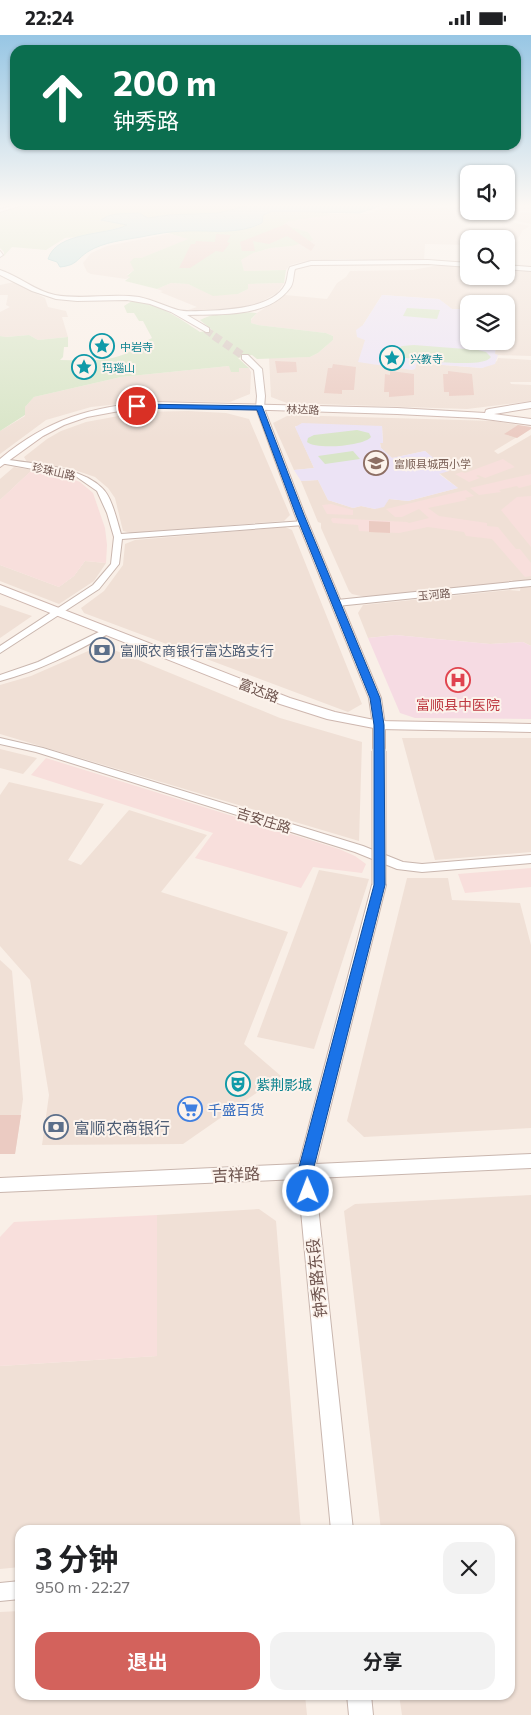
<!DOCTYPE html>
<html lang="zh">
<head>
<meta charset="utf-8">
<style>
  :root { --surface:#fff; --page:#f2f2f2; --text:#202124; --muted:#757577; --accent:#d3625c }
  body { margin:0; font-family:Commissioner,"Noto Sans SC",sans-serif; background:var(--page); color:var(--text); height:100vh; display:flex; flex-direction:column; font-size:19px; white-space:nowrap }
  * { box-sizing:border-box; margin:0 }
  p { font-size:16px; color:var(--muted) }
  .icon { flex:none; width:28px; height:28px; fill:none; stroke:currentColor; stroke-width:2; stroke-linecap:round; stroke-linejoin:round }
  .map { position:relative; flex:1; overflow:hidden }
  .panel { position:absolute; left:15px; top:1490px; width:500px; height:175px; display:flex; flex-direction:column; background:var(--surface); border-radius:15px; box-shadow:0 1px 4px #0004 }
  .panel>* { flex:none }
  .guide { position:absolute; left:10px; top:10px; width:511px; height:105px; border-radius:15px; box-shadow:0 1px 4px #0004; background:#0b6e4f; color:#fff; overflow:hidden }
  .tools { position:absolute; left:460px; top:130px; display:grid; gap:10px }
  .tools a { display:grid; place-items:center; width:55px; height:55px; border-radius:10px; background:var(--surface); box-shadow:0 1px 4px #0004; font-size:25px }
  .pin { position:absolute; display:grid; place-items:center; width:42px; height:42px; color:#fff; margin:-21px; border:2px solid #fff; border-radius:50%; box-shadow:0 1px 5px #0007 }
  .me { position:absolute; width:55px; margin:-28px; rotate:359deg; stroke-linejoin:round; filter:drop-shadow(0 0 4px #0008) }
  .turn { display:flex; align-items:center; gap:18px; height:105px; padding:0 20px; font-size:22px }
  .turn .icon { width:65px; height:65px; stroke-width:2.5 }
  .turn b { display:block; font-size:35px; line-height:42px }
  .round { display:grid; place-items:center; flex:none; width:52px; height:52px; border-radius:15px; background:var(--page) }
  .headline { display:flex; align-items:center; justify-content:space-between; height:85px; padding:0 20px }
  h1 { font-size:30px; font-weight:700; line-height:38px }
  .primary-button { display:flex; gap:10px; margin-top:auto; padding:10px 20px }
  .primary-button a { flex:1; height:58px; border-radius:15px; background:var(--accent); color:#fff; font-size:20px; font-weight:700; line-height:58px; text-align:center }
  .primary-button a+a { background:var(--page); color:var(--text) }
  .status { display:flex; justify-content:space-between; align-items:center; height:35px; padding:0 25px; background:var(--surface); direction:ltr }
  .status svg { height:14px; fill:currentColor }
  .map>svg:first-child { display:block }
  .residential { fill:#f0e0d6 }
  .commercial { fill:#f8dfdc }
  .education { fill:#ece3f5 }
  .medical { fill:#f6dbe3 }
  .green { fill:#d8e5c7 }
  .water { fill:#bee0df; stroke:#a5d0cf }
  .building { fill:#ebcbc2 }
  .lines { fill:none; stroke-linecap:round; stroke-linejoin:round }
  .tertiary-tunnel-far1 { stroke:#d6c8c1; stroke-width:7; stroke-dasharray:7 3; stroke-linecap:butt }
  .tertiary-tunnel { stroke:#d6c8c1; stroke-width:8; stroke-dasharray:8 4.5; stroke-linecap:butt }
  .minor-casing { stroke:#c9b6ae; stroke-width:2 }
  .tertiary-casing { stroke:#c9b6ae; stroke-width:2 }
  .secondary-casing { stroke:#ceb7af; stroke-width:2 }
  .minor { fill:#fff; fill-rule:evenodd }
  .tertiary { fill:#fff; fill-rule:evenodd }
  .secondary { fill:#fff; fill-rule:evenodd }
  .tertiary-bridge-casing { stroke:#c9b6ae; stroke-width:15; stroke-linecap:butt }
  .tertiary-bridge { stroke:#fff; stroke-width:13 }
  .route { fill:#1a73e8; stroke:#114b97 }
  .labels { text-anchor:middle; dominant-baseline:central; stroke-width:4; stroke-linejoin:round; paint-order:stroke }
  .far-culture-label { font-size:11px; fill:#0d838f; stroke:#fcf3ec; text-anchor:start }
  .far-street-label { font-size:11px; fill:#6f554f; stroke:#fcf3ec }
  .far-education-label { font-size:11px; fill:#785e54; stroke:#fcf3ec; text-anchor:start }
  .service-label { font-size:14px; fill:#4e5e75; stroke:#fcf3ec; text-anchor:start }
  .street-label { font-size:14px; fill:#6f554f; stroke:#fcf3ec }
  .health-label { font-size:14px; fill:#be3a42; stroke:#fcf3ec }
  .culture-label { font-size:14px; fill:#0d838f; stroke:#fcf3ec; text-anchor:start }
  .shop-label { font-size:14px; fill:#366cbe; stroke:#fcf3ec; text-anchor:start }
  .near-service-label { font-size:16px; fill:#4e5e75; stroke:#fcf3ec; text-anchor:start }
  .near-street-label { font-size:16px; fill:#6f554f; stroke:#fcf3ec }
</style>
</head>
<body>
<div class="status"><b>22:24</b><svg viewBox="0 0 49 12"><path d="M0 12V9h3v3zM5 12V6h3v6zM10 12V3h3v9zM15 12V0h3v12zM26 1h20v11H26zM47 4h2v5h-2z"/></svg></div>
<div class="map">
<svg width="531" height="1680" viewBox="0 0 531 1680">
  <rect width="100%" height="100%" fill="#f9efe7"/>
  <g class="residential">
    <polygon points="390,170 429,170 530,191 523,195 519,202 512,207 512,212 506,212 506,204 469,204 469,210 425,209 424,225 340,224 301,227 290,230 286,235 244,236 240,224 253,218 271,213 292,211 283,190 288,186 330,179 368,179"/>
    <polygon points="506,170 515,170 513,176 531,178 531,189 470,176 506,176"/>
    <polygon points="168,199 183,201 189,204 141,223 134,223 134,235 127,240 130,242 126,244 91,239 87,237 83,228 91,218 107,211"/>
    <polygon points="439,230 469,232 469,241 506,241 506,234 531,236 531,321 495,320 496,307 506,306 506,269 469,269 469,274 452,274 439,264 382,260 363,290 365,305 407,334 412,335 417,328 482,333 497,326 498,323 531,325 531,347 510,347 511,349 531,350 531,366 467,374 287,368 271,362 269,323 310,322 318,318 333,305 333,301 326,298 258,290 251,288 251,285 257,278 285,260 327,264 337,248 346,242 350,236 413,235"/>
    <polygon points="14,247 45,263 48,272 66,276 68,282 62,282 68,302 38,305 29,300 5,302 0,301 0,277 10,272 6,270 8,260 0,260 0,250"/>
    <polygon points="171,248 188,249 213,260 238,259 248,254 247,249 284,248 277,258 255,270 243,273 192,276 188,275 197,272 160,257 163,256 157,254"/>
    <polygon points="229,331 249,333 251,337 250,359 230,367 148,366 91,372 46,385 0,419 0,396 25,381 25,372 34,362 121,342"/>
    <polygon points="188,376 226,378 249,384 290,480 284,486 131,498 123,496 115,463 108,453 95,442 69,433 27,427 24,422 47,404 61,396 86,387 140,377"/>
    <polygon points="289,380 494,386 530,392 530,394 494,416 498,419 502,417 531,400 531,611 523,607 490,609 395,600 368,603 358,578 363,570 509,555 520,556 521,550 511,545 509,548 365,562 352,559 349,556 321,493 321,488 318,487 301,446 318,445 328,465 353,473 361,471 375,474 389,464 408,466 458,453 439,438 448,436 425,416 392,423 381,413 380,407 383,407 382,391 295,391 314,433 294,435 273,388"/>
    <polygon points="14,432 32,435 0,465 0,444"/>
    <polygon points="285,492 292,495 362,669 348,677 84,578 81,573 104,556 123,530 125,509 135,505"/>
    <polygon points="85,526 106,528 94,546 59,569 0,546 0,530 59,552 74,541"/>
    <polygon points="0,570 32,581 0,603"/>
    <polygon points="102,610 280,683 362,707 359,806 0,699 0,650 31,641"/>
    <polygon points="402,703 531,703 531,817 435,825"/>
    <polygon points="0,714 37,723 23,739 0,733"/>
    <polygon points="9,747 104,769 68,825 81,830 129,775 207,800 161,857 288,897 244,1009 281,1041 183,1109 42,1110 49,1060 30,945 0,911 0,760"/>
    <polygon points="319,835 369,844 314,1014 257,1002"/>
    <polygon points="407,843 448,843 452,865 520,868 531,910 531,1093 364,1102 347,1086"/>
    <polygon points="0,925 12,936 23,1064 15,1119 0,1119"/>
    <polygon points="531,1160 531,1680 402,1680 399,1660 510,1660 510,1495 381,1495 344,1176 355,1169"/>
    <polygon points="259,1174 276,1186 301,1495 20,1495 20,1532 0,1534 0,1331 157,1321 157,1180"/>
    <polygon points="20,1576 20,1660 305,1660 307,1680 0,1680 0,1577"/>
  </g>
  <g class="commercial">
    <polygon points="503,424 515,432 485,443 478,440 476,441 480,443 469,447 455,439 462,437 465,438"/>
    <polygon points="32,435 63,440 80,447 93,458 105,493 107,510 106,528 85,526 74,541 59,552 0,530 0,465"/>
    <polygon points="531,439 531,450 519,453 517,451 499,455 501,457 479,460 470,453"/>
    <polygon points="466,455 474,461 465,463 467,465 428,473 439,481 487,488 487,491 498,492 516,514 520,514 531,528 531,541 525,542 492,504 466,501 464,497 428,492 399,498 359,496 358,490 333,488 331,485 332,483 407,487 409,488 429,483 419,474 402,482 395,482 386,474"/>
    <polygon points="531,461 531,512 501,475 517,462"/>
    <polygon points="331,469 353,475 353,480 327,479 322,470"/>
    <polygon points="46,723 339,814 355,821 366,829 362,838 313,832 301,853 195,823 213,798 31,740"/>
    <polygon points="531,833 531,852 465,858 458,839"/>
    <polygon points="157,1180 157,1321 0,1331 0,1202 14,1187"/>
  </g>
  <g class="education">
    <polygon points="382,260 439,264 452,274 469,274 469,306 499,306 496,307 495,319 498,320 495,329 482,333 417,328 415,334 412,335 358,327 365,305 357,302 356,295 363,290"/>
    <polygon points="302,388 382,391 383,408 380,408 381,413 392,423 425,416 449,436 439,439 458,453 408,466 389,464 384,472 375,474 361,471 353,473 328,465 318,445 301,446 294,435 314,433 295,392"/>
  </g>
  <polygon class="medical" points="395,600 490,609 523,607 531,611 531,684 415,683 400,678 368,603"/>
  <g class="green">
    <polygon points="25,170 251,170 218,178 169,180 148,183 139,178 116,179 110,180 102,185 128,190 87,201 65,203 46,215 12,212 4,221 4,217 0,213 0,178 13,172"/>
    <path d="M277,175L328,177L331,180L289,186L283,190L308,197L313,205L292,211L271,213L253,218L241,225L244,236L286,235L284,248L248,249V254L238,259L213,261L188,249L171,248L157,254L125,246L130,242L127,241L134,235L130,227L134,223H141L188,204L165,197C197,192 232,202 262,189L263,180Z"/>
    <path d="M132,266C161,270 176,281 200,297L212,295L200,285C217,276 238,276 257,278L251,284V288L258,290L326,298L333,301V305L318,318L310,322L257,324L252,320L238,323L249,333H239V337H231L229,331L121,342L34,362L25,372V380L0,396V301L6,302L29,300L38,305L68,302V312H64L63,322L60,325C83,325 110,328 131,316L130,314L152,303L143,286H139L134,278H127L124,271Z"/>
    <polygon points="407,273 440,275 437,284 403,281"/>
    <path d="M414,310L478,315L486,317L491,322C483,334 421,325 406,323L398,321L394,316L402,311Z"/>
    <path d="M357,395L369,398L371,402C364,411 316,415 307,407L308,403L314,400Z"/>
    <polygon points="353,416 360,424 325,429 318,421"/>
  </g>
  <path class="water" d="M251,170H382L360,178L273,176L263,180L262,188C238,200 212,195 186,196C171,196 156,199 141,202C124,205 104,207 89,216C76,224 78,230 60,232L57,227L48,224C57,196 105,201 127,190L101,185L108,181L116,179L139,178L148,183L169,180L218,178Z"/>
  <g class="building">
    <polygon points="286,189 315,210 311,216 287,201 269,209 253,206 255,216 242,216 240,207"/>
    <polygon points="216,199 231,200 227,207 230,208 223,217 216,216 190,233 179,233 191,209 195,209 196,206 215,207"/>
    <polygon points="275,326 296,327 297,337 277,338"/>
    <polygon points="333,329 356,332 354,355 342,355 342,359 324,358 328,333 332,333"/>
    <polygon points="390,336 414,339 414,360 389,362 389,357 384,357 385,339 390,340"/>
    <polygon points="448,336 472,339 474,360 449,361 449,357 444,357 443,339 448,339"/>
    <polygon points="518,390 531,392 531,394 517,403 504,399"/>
    <polygon points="369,486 390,487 390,498 369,497"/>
    <polygon points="0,1080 21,1080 15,1119 0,1119"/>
  </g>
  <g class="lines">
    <polyline class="tertiary-tunnel-far1" points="206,295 216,302"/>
    <polyline class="tertiary-tunnel" points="214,301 245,322"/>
    <defs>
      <g id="minor">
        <polygon points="16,170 22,170 0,177 0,174"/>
        <path d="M3,424C33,429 80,431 102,453C112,462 117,486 121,499L304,486L308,488L304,490L122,504L119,529L99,554L0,618V611L93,550L111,529L114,502L107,478L97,456L77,442L0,428V425Z"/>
        <polygon points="531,545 531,551 337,571 333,568 337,565"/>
        <path d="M107,593L110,594V598C75,617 39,636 0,646V640L38,627Z"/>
        <polygon points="0,703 43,713 363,811 403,827 422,829 531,820 531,828 422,837 397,834 355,817 36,717 0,709"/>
        <polygon points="20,1546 20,1564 0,1566 0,1548"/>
      </g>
      <g id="tertiary">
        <polygon points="0,216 3,220 0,222"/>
        <path d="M428,225L469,228V232L428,229L311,230L295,234C293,240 294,248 290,253C268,283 220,279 187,280L209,293V297H206L171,277L150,269L127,265L77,266L56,264L32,256L0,240V235C19,241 35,256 55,260C83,265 111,258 139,262C153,265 165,271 178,275C185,277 194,276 201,276C225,275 272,274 285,250C288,244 287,237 290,232L311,226Z"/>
        <polygon points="506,230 531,232 531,236 506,234"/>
        <polygon points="242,320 248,320 262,334 265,361 264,373 305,480 381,663 385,690 385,716 383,719 375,719 373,716 373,690 369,663 295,480 256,373 257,361 254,335 242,324"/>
        <polygon points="379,845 384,847 386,850 316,1129 531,1119 531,1133 315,1143 353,1495 331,1495 298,1144 0,1157 0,1143 299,1129 372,850 374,847"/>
        <polygon points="347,1660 371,1660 373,1680 349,1680"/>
      </g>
      <g id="secondary">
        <path d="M153,367L397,373L485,378L486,375L489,374L531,367V373L494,379L531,384V390L478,383L397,379L178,372L130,374L87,382L64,390L43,401L0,432V424C48,384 92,371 153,367Z"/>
        <polygon points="0,550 290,663 335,677 379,686 531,689 531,697 379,694 327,684 280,669 0,558"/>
      </g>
    </defs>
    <use href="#minor" class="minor-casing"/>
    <use href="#tertiary" class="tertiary-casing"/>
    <use href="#secondary" class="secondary-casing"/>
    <use href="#minor" class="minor"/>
    <use href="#tertiary" class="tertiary"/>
    <use href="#secondary" class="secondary"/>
    <defs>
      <polyline id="tertiary-bridge" points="379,716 379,850"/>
    </defs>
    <use href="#tertiary-bridge" class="tertiary-bridge-casing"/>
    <use href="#tertiary-bridge" class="tertiary-bridge"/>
  </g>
  <linearGradient id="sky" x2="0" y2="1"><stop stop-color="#97c6e4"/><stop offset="0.42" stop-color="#fcf8f4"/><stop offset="1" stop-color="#fcf8f4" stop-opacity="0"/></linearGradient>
  <rect width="531" height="405" fill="url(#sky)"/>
  <polygon class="route" points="137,369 262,371 304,480 380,663 384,690 385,850 313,1136 315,1156 313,1160 308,1162 302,1160 298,1136 374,850 374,690 370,663 296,480 257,375 135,373 134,371"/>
  <defs>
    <symbol id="sight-ring" viewBox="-11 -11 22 22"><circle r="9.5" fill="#fcf3ec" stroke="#0f9aa8" stroke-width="1.5"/><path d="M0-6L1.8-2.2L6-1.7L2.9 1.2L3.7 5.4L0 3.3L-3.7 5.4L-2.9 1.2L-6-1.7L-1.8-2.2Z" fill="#0f9aa8"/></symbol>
    <symbol id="school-ring" viewBox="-11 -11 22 22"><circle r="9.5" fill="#fcf3ec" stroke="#8d6e63" stroke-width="1.5"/><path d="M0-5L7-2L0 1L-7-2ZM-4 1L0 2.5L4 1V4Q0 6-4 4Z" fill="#8d6e63"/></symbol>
    <symbol id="bank-ring" viewBox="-11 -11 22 22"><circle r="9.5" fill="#fcf3ec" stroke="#5c6f8a" stroke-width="1.5"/><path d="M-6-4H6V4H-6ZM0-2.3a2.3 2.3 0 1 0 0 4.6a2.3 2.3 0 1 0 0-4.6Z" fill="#5c6f8a"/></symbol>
    <symbol id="hospital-ring" viewBox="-11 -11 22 22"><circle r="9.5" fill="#fcf3ec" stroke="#e0444e" stroke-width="1.5"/><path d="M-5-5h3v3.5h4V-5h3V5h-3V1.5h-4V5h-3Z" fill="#e0444e"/></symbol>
    <symbol id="theatre-ring" viewBox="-11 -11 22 22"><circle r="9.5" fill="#fcf3ec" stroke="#0f9aa8" stroke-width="1.5"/><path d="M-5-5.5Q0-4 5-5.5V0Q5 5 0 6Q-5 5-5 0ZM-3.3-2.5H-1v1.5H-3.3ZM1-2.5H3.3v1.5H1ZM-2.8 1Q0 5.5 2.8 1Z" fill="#0f9aa8"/></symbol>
    <symbol id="supermarket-ring" viewBox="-11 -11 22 22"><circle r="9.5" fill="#fcf3ec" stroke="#3f7fe0" stroke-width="1.5"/><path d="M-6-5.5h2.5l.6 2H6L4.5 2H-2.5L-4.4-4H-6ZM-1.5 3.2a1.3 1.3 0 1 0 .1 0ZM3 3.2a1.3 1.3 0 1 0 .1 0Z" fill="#3f7fe0"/></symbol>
  </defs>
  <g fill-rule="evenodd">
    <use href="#sight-ring" x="88" y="297" width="28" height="28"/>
    <use href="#sight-ring" x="378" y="309" width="28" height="28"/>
    <use href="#sight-ring" x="70" y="318" width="28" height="28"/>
    <use href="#school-ring" x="362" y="414" width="28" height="28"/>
    <use href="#bank-ring" x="88" y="601" width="28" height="28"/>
    <use href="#hospital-ring" x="444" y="631" width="28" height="28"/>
    <use href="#theatre-ring" x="224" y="1035" width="28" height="28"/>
    <use href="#supermarket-ring" x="176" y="1060" width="28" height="28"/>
    <use href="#bank-ring" x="42" y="1078" width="28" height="28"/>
  </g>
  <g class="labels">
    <g class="far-culture-label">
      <text x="120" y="311">中岩寺</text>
      <text x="410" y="323">兴教寺</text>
      <text x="102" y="332">玛瑙山</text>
    </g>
    <g class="far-street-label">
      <text transform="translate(303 374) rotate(2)">林达路</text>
      <text transform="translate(54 436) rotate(12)">珍珠山路</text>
      <text transform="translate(434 559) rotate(-5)">玉河路</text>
    </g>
    <g class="far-education-label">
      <text x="394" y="428">富顺县城西小学</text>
    </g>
    <g class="service-label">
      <text x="120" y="615">富顺农商银行富达路支行</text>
    </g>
    <g class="street-label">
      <text transform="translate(259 655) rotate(21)">富达路</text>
      <text transform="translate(264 785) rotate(17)">吉安庄路</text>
    </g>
    <g class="health-label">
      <text x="458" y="669">富顺县中医院</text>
    </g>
    <g class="culture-label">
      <text x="256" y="1049">紫荆影城</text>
    </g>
    <g class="shop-label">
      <text x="208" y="1074">千盛百货</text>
    </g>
    <g class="near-service-label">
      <text x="74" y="1092">富顺农商银行</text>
    </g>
    <g class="near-street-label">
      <text transform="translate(236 1139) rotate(-3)">吉祥路</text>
      <text transform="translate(316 1243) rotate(-96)">钟秀路东段</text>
    </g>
  </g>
</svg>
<div class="tools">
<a><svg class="icon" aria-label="sound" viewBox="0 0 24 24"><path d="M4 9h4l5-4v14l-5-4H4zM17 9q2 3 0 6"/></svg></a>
<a><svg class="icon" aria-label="search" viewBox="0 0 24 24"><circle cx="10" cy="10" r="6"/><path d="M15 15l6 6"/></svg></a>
<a><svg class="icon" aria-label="layers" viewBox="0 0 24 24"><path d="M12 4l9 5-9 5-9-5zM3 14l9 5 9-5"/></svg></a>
</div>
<div class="pin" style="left:137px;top:371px;background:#d93025"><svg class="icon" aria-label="arrive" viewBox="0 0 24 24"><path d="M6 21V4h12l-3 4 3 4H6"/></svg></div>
<svg class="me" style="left:308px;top:1156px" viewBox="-20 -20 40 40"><circle r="17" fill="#1a73e8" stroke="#fff" stroke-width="3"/><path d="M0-11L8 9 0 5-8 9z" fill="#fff"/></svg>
<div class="guide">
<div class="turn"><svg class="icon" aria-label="ahead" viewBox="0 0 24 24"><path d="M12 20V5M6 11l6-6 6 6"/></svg><div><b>200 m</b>钟秀路</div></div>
</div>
<section class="panel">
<div class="headline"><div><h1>3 分钟</h1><p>950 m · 22:27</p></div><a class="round"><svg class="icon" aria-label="close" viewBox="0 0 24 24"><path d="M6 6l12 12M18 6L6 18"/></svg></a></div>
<div class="primary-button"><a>退出</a><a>分享</a></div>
</section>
</div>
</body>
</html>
